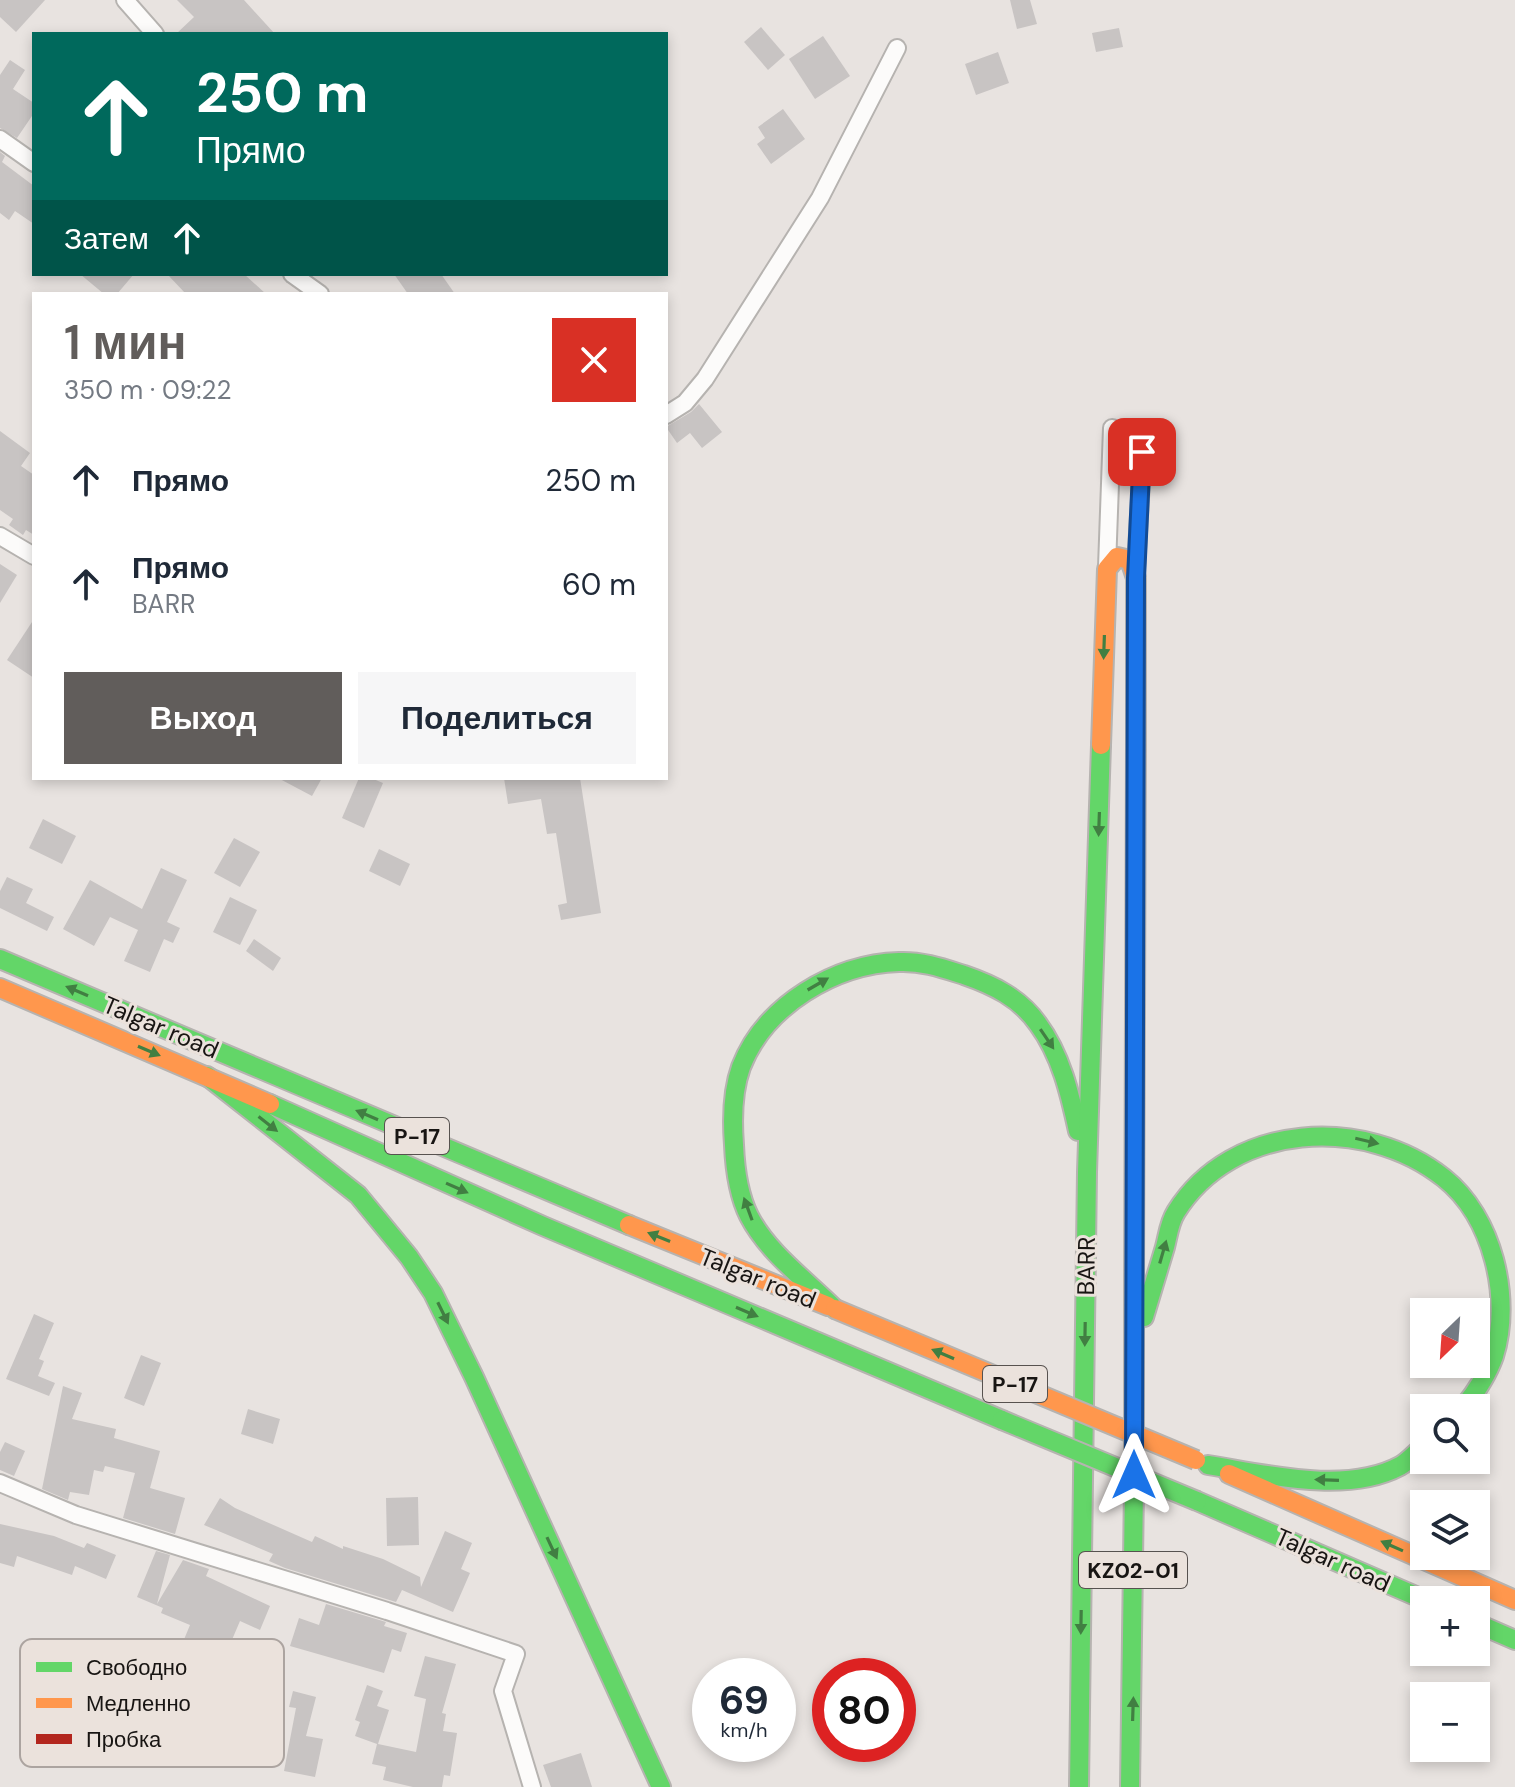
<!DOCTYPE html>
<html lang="ru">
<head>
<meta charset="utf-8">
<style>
  :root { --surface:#fff; --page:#f6f6f7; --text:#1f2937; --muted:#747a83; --accent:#615d5b }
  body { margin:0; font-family:"DM Sans",sans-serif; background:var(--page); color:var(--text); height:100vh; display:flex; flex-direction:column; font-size:30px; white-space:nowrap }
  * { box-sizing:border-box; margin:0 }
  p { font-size:26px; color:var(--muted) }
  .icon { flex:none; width:44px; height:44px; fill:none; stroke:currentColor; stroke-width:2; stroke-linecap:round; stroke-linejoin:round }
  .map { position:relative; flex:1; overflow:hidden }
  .side { position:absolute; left:32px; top:292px; width:636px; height:488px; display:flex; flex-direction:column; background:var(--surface); border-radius:0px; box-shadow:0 4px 12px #0003 }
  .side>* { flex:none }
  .hud { position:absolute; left:32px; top:32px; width:636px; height:244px; border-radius:0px; box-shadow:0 4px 12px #0003; background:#00695c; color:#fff; overflow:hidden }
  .needle { width:52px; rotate:205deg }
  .buttons { position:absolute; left:1410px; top:1298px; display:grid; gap:16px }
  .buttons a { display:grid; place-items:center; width:80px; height:80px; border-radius:0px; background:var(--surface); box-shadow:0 4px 12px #0003; font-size:40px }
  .speed { position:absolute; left:692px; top:1658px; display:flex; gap:16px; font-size:40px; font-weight:700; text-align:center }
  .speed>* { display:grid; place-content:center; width:104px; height:104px; border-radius:50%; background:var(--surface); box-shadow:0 4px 12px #0003; line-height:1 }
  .speed small { font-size:20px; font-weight:400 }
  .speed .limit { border:12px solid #d22; background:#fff; color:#111 }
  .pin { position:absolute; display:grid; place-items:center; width:68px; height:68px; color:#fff; margin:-34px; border-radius:16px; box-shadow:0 4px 12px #0006 }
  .me { position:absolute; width:88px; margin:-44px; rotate:0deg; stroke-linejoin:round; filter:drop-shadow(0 0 6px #0008) }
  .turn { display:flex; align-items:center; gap:28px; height:168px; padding:0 32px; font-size:36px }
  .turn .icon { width:104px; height:104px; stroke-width:2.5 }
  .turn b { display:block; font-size:56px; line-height:68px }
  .then { display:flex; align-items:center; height:76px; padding:0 32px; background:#0003; gap:16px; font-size:30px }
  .round { display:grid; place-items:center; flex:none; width:84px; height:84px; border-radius:0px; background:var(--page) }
  .headline { display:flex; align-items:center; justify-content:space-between; height:136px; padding:0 32px }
  h1 { font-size:48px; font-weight:600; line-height:60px; color:var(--accent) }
  .action { display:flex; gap:16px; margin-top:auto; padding:16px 32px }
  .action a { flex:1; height:92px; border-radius:0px; background:var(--accent); color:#fff; font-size:32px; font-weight:600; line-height:92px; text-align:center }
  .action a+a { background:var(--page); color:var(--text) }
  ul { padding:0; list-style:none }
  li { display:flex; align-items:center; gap:24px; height:104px; padding:0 32px }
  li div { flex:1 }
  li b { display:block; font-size:30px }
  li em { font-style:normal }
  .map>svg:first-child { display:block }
  .building { fill:#c8c4c3 }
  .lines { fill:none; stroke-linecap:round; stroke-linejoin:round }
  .street-casing { stroke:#b6b3b0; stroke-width:20 }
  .fast-casing { stroke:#b6b3b0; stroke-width:22 }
  .slow-casing { stroke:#b6b3b0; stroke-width:22 }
  .jam-casing { stroke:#b6b3b0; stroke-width:22 }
  .street { stroke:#fcfbfa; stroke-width:16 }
  .fast { stroke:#63d668; stroke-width:18 }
  .slow { stroke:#ff974d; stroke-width:18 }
  .jam { stroke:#b3261e; stroke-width:18 }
  .fast-bridge-casing { stroke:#b6b3b0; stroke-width:22; stroke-linecap:butt }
  .slow-bridge-casing { stroke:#b6b3b0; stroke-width:22; stroke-linecap:butt }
  .fast-bridge { stroke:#63d668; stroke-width:18 }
  .slow-bridge { stroke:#ff974d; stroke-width:18 }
  .oneway { fill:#417f42 }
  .route-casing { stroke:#114b97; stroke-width:20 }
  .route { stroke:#1a73e8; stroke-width:14 }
  .labels { text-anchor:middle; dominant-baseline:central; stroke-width:6; stroke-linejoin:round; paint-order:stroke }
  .shield { fill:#ebe2dc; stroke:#57524f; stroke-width:2 }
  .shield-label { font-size:22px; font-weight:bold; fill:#181513 }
  .street-label { font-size:24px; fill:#181513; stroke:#ebe2dc }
  .key { fill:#ebe2dc; stroke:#aca4a0; stroke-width:2 }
  .key-label { font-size:22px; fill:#181513 }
</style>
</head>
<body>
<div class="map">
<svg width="1515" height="1787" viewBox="0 0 1515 1787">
  <rect width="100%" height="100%" fill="#e8e3e0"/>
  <g class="building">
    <polygon points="0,0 45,0 16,32 0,17"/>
    <polygon points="177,0 244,0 275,34 176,34 194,17"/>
    <polygon points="1010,0 1030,0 1037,24 1017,29"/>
    <polygon points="761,27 785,55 768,70 744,42"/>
    <polygon points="1119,28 1123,47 1096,52 1092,33"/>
    <polygon points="823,36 850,76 815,99 789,59"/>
    <polygon points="998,52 1009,83 976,95 965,64"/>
    <polygon points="10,60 25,70 13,89 34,103 34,113 17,138 0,128 0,75"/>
    <polygon points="783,109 805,139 771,164 757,144 765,138 758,127"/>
    <polygon points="0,152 5,156 2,162 34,186 34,224 15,211 9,220 0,213"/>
    <polygon points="80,274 134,274 117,294 104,294"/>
    <polygon points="167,274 244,274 266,294 186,294"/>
    <polygon points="394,274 441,274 455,294 408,294"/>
    <polygon points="699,404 722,432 702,448 690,433 677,443 666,427 691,412"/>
    <polygon points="0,431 30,453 21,466 34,475 34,535 26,530 23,535 9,525 13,519 0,510"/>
    <polygon points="0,564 17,575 0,603"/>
    <polygon points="34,619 34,678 7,660"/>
    <polygon points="278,778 322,778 312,796"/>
    <polygon points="359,778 371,778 383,783 364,828 342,818"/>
    <polygon points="504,778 580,778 601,913 561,920 558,905 567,903 556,833 547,834 541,799 508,804"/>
    <polygon points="43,819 76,836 62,864 29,848"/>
    <polygon points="234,838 260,852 240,887 214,873"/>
    <polygon points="379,849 410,864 400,886 369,871"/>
    <polygon points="161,868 187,880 167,922 180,928 173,943 164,939 150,972 124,961 138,930 110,917 94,946 63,929 90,880 142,909"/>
    <polygon points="7,877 33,889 26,903 54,917 47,931 0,908 0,891"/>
    <polygon points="230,897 257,910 240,945 213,932"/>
    <polygon points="254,939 281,958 273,971 246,951"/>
    <polygon points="34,1314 54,1323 39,1359 44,1361 38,1376 55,1383 49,1396 6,1379"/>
    <polygon points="141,1355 161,1363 144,1406 124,1398"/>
    <polygon points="63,1386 82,1393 72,1419 116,1429 114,1438 160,1451 150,1488 185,1498 175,1534 123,1518 135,1473 105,1466 103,1472 94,1470 89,1495 70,1492 68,1500 42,1489"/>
    <polygon points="248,1409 280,1419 273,1444 241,1434"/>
    <polygon points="5,1442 25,1451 14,1476 0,1470 0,1452"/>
    <polygon points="418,1497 419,1545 387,1546 386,1498"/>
    <polygon points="220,1498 235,1508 312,1542 315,1536 343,1549 343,1546 383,1559 420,1577 421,1587 445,1531 472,1543 461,1569 470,1573 453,1612 402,1590 396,1602 285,1568 269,1561 273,1554 204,1525"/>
    <polygon points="0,1524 54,1536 84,1548 87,1543 116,1555 106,1579 75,1566 72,1575 17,1556 14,1567 0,1563"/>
    <polygon points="156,1551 170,1555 157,1604 183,1560 209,1569 206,1576 270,1606 260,1630 240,1621 211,1689 195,1682 177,1724 163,1718 182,1670 173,1666 190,1625 161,1613 163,1608 137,1597"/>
    <polygon points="326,1604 386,1622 384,1626 407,1633 401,1652 392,1649 384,1673 290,1646 299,1618 319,1625"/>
    <polygon points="425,1656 456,1664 442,1713 446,1714 443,1731 457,1733 450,1776 444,1775 442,1787 413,1787 383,1780 386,1767 372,1764 377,1744 355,1736 360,1722 355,1720 367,1685 383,1691 377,1706 389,1710 378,1744 416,1752 426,1699 414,1696"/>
    <polygon points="293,1691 316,1697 306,1736 323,1739 315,1777 284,1771 296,1708 289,1707"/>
    <polygon points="581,1753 592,1787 551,1787 543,1765"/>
  </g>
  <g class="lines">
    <defs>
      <g id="street">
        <polyline points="125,0 155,34"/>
        <polyline points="0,139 34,163"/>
        <polyline points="292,274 320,294"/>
        <polyline points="666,415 685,403 705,379 820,198 897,48"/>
        <polyline points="0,536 34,556"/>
        <polyline points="1107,567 1112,428"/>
        <polyline points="1136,568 1144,428"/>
        <polyline points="0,1483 76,1515 387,1611 516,1654 503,1691 532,1787"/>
      </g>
      <g id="fast">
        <polyline points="0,959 629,1225"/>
        <polyline points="207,1076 358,1195 409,1257 433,1293 474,1377 661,1787"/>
        <polyline points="270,1104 543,1226 1002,1420"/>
        <polyline points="1134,1278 1136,747"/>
        <path d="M835,1309C806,1280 768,1253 749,1216C738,1194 735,1169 734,1145C732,1119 732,1092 741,1067C765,1005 835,964 899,962C922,961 942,968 964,975C993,985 1020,998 1038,1024C1061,1055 1070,1094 1078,1131"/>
        <path d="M1144,1317C1151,1294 1158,1271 1165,1247C1168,1236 1169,1223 1176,1212C1232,1122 1365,1115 1444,1178C1493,1217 1512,1298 1494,1356C1487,1376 1476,1392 1463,1408"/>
        <path d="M1208,1465C1265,1474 1346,1495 1400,1466C1409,1461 1416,1452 1424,1446"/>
        <polyline points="1197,1501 1425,1600"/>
        <polyline points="1476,1623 1515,1640"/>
        <polyline points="1079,1787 1087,1172 1101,745"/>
        <polyline points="1130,1787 1134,1486"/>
      </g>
      <g id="slow">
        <polyline points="1101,745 1107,569 1117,557 1130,560 1136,578 1136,747"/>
        <polyline points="0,988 270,1104"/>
        <polyline points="629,1225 828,1306"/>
        <polyline points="1229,1474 1515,1600"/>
      </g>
      <polyline id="jam" points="1134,1486 1134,1278"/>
    </defs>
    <use href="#street" class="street-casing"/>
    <use href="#fast" class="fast-casing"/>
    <use href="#slow" class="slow-casing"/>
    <use href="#jam" class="jam-casing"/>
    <use href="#street" class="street"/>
    <use href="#fast" class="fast"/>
    <use href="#slow" class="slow"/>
    <use href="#jam" class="jam"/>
    <defs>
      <polyline id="fast-bridge" points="1002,1420 1197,1501"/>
      <polyline id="slow-bridge" points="835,1309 1196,1460"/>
    </defs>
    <use href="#fast-bridge" class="fast-bridge-casing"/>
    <use href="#slow-bridge" class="slow-bridge-casing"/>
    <use href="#fast-bridge" class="fast-bridge"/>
    <use href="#slow-bridge" class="slow-bridge"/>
  </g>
  <defs><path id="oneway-solid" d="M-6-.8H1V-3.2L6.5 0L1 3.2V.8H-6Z" transform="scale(2)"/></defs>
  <g class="oneway">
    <use href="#oneway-solid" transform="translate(1104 647) rotate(92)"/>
    <use href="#oneway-solid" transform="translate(1099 824) rotate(92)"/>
    <use href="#oneway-solid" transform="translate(818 984) rotate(-30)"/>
    <use href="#oneway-solid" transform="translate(77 991) rotate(-157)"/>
    <use href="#oneway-solid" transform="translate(1047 1039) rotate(56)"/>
    <use href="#oneway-solid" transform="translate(149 1051) rotate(23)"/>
    <use href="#oneway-solid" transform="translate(367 1115) rotate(-157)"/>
    <use href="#oneway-solid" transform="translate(268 1124) rotate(38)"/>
    <use href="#oneway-solid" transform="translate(1367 1141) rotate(13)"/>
    <use href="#oneway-solid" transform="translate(457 1188) rotate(24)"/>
    <use href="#oneway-solid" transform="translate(748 1209) rotate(-110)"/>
    <use href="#oneway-solid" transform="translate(659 1237) rotate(-158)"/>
    <use href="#oneway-solid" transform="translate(1163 1252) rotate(-74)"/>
    <use href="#oneway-solid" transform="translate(747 1312) rotate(23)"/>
    <use href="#oneway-solid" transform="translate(443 1313) rotate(64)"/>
    <use href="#oneway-solid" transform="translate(1085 1334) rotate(91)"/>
    <use href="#oneway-solid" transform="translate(943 1354) rotate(-157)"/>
    <use href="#oneway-solid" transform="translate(1327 1480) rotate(-178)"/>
    <use href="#oneway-solid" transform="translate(1392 1546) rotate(-156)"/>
    <use href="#oneway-solid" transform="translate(552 1548) rotate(65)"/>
    <use href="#oneway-solid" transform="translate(1081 1622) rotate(91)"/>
    <use href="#oneway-solid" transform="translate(1133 1709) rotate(-88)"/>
  </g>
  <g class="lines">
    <defs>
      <polyline id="route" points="1134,1475 1136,578 1142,452"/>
    </defs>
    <use href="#route" class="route-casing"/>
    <use href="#route" class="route"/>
  </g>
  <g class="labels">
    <g class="shield">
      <rect x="385" y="1118" width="64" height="36" rx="6"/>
      <rect x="983" y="1366" width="64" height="36" rx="6"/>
      <rect x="1079" y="1552" width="108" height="36" rx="6"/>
    </g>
    <g class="shield-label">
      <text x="417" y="1136">P-17</text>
      <text x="1015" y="1384">P-17</text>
      <text x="1133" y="1570">KZ02-01</text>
    </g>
    <g class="street-label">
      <text transform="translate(161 1027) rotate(23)">Talgar road</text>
      <text transform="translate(1086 1266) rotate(-89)">BARR</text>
      <text transform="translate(758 1278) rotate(22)">Talgar road</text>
      <text transform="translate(1333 1560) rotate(24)">Talgar road</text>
    </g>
  </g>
  <rect x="20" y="1639" width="264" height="128" rx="12" class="key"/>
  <rect x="36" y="1662" width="36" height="10" fill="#63d668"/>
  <rect x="36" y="1698" width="36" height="10" fill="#ff974d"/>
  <rect x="36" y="1734" width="36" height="10" fill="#b3261e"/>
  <g class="key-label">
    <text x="86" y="1675">Свободно</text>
    <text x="86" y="1711">Медленно</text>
    <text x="86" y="1747">Пробка</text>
  </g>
</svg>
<div class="buttons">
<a><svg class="needle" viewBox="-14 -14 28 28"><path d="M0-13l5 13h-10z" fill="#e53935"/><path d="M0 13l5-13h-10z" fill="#747a83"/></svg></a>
<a><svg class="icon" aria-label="search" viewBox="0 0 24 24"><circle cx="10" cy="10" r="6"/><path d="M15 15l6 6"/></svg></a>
<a><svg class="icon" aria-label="layers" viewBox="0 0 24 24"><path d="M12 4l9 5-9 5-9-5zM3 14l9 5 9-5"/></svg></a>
<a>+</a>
<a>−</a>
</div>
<div class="speed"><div>69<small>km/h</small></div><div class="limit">80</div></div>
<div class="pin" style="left:1142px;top:452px;background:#d93025"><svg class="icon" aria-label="arrive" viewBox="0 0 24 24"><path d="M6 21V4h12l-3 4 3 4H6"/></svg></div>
<svg class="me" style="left:1134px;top:1475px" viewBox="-20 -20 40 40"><path d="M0-17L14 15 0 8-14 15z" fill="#1a73e8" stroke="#fff" stroke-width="4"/></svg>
<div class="hud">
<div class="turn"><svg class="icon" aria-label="ahead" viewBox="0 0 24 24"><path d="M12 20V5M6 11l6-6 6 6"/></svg><div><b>250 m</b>Прямо</div></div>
<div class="then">Затем<svg class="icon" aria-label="ahead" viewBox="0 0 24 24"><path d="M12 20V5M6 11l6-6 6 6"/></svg></div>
</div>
<section class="side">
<div class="headline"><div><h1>1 мин</h1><p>350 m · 09:22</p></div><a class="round" style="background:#d93025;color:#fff"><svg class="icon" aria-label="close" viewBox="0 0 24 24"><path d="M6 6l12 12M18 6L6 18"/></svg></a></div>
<ul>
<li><svg class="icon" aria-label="ahead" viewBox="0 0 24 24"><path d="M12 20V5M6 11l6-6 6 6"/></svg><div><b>Прямо</b></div><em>250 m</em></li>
<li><svg class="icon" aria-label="ahead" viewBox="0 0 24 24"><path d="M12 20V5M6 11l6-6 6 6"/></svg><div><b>Прямо</b><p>BARR</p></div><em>60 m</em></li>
</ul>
<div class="action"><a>Выход</a><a>Поделиться</a></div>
</section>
</div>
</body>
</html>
